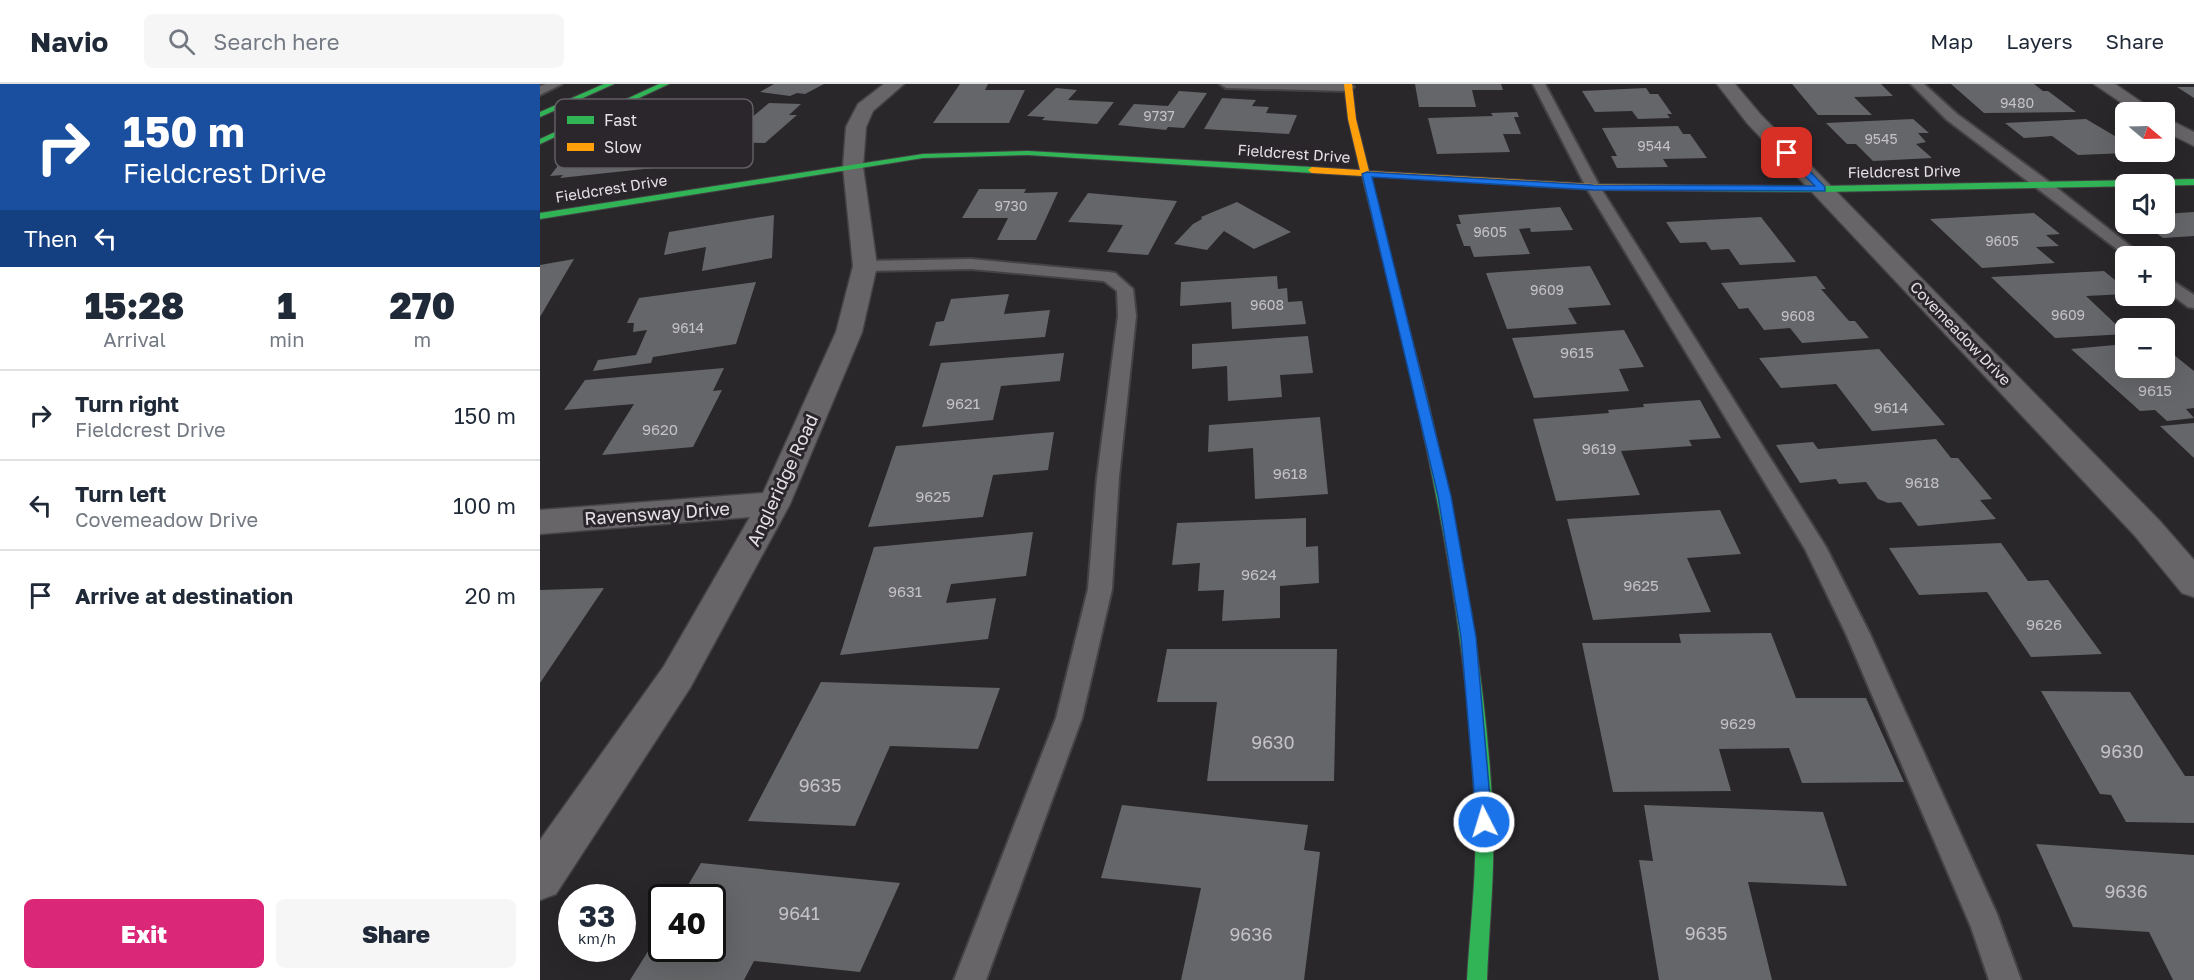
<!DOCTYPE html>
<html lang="en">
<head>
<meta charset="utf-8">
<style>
  :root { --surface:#fff; --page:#f6f6f7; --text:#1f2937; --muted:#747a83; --line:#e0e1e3; --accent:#db2777 }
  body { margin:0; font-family:"Golos Text",sans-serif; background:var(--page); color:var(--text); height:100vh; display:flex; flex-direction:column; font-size:22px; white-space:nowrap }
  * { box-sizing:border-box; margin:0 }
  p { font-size:20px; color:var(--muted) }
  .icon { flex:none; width:33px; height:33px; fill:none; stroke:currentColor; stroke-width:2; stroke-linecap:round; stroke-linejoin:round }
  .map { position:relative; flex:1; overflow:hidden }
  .panel { display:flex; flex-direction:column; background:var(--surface); width:540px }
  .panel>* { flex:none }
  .hud { background:#1a4fa0; color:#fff; overflow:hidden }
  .needle { width:39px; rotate:109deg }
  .fabs { position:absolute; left:1575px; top:18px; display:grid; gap:12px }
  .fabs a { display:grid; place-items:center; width:60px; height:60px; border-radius:9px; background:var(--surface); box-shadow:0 6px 24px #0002; font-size:30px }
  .speed { position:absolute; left:18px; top:800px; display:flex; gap:12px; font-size:30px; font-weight:700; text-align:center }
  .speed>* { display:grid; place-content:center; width:78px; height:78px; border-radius:50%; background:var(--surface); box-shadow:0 6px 24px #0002; line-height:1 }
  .speed small { font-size:15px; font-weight:400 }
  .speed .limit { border:3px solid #111; border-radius:9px; background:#fff; color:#111 }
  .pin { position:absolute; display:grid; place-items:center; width:51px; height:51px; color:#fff; margin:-26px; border-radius:12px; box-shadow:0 3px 9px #0006 }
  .me { position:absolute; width:66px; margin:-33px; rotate:355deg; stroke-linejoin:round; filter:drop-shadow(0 0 4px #0008) }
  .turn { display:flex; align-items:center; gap:21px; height:126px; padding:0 24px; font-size:27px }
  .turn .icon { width:78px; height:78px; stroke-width:2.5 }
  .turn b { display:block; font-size:42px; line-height:51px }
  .then { display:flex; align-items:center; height:57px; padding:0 24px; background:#0003; gap:12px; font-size:22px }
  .eta { display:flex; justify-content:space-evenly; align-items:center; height:102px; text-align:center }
  .eta b { font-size:36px; font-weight:800; line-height:42px }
  .primary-button { display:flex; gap:12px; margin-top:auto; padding:12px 24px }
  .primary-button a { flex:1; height:69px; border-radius:9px; background:var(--accent); color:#fff; font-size:24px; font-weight:800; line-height:69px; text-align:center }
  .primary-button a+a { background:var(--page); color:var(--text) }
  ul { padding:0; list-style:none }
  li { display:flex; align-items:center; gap:18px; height:90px; padding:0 24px; border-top:2px solid var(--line) }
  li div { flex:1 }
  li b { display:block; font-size:22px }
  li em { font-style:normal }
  header { display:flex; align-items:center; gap:36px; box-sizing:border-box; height:84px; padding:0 30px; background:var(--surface); border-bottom:2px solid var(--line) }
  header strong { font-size:28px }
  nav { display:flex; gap:33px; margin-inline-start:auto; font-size:21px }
  .search { width:420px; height:54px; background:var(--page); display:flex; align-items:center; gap:15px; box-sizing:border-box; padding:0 21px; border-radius:9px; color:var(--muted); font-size:22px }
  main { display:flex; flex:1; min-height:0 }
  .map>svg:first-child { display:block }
  .building { fill:#656669 }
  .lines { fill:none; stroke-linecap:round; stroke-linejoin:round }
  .lane-casing { stroke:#454246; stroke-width:4 }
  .street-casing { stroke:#454246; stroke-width:3 }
  .fast-casing { stroke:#454246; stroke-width:2 }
  .slow-casing { stroke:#454246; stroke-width:2 }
  .lane { fill:#676567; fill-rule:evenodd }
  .street { fill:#676567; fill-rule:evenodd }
  .fast { fill:#30b455; fill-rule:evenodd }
  .slow { fill:#ff9f0a; fill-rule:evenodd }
  .route { fill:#1a73e8; stroke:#114b97; stroke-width:1.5 }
  .labels { text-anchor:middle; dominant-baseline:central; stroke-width:6; stroke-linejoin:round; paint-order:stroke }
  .far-number-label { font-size:14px; fill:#c4c2c6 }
  .far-street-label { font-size:15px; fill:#e4e0e5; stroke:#2b262c }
  .number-label { font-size:15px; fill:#c4c2c6 }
  .street-label { font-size:18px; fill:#e4e0e5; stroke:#2b262c }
  .near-number-label { font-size:18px; fill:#c4c2c6 }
  .key { fill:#2b262c; stroke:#625e64; stroke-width:1.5 }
  .key-label { font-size:16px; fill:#e4e0e5 }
</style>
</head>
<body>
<header>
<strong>Navio</strong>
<div class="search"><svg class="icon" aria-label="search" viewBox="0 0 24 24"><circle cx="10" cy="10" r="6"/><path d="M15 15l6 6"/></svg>Search here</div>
<nav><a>Map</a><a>Layers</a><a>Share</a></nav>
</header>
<main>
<section class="panel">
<div class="hud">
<div class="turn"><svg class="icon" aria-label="right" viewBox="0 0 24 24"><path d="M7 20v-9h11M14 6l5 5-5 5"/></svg><div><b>150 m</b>Fieldcrest Drive</div></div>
<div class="then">Then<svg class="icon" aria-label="left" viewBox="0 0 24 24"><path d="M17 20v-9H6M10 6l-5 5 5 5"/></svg></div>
</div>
<div class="eta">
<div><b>15:28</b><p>Arrival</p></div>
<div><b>1</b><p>min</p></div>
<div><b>270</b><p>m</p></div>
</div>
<ul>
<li><svg class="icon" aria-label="right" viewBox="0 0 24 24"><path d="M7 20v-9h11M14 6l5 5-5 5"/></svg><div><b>Turn right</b><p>Fieldcrest Drive</p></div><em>150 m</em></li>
<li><svg class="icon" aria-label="left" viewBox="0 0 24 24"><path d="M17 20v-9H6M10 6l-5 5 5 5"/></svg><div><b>Turn left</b><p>Covemeadow Drive</p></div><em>100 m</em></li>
<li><svg class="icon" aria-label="arrive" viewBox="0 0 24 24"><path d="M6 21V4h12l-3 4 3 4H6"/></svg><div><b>Arrive at destination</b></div><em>20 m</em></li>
</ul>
<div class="primary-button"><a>Exit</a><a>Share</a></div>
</section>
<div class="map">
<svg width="1654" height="896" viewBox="0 0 1654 896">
  <rect width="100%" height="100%" fill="#2a272b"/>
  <g class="building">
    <polygon points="234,0 284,0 265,10 257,9 250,12 220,8"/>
    <polygon points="420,0 448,0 445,6 485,6 469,39 393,39"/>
    <polygon points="875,0 961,0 963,6 932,6 936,23 879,23"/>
    <polygon points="1252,0 1341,0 1353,12 1314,13 1332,31 1278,31"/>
    <polygon points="1411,0 1494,0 1503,7 1508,7 1536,28 1444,29"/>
    <polygon points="1637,3 1654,3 1654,14"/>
    <polygon points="516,4 537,6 528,16 574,18 557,40 502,36 505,33 487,32"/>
    <polygon points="1106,4 1110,10 1118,10 1132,30 1127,30 1130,34 1098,35 1092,27 1055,28 1042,7"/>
    <polygon points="639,7 667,9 644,44 628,43 626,46 578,41 594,20 628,22"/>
    <polygon points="682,14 716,16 712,22 729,23 726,29 757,31 749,50 664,45"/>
    <polygon points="229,19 261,20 249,31 257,31 225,59 182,58"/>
    <polygon points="977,28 979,33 974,33 981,50 963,50 970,68 897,70 888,34 953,32 951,29"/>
    <polygon points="1373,35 1389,49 1378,49 1386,58 1376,60 1392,74 1333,77 1316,60 1307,60 1286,39"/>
    <polygon points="1546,35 1585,58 1578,58 1586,63 1586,69 1538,71 1512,52 1484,54 1465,39"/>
    <polygon points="1138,42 1143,50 1150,50 1167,74 1123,75 1128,83 1077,84 1071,72 1077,72 1062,44"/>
    <polygon points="149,53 132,82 20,94 23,91 10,92 20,79 32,78 38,70 98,61 100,58"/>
    <polygon points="439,105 486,105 484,109 518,108 496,156 457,156 468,134 422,134"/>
    <polygon points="548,109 637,117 608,171 567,168 583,141 528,138"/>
    <polygon points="697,118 751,148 714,165 684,147 667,166 634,160 653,140 662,135 661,133"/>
    <polygon points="1020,123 1033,146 991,148 990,144 979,145 990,170 934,173 930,162 924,162 916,140 921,140 918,131"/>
    <polygon points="1654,128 1654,152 1623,154 1604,140 1624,140 1624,130"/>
    <polygon points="1494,129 1520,150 1506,151 1519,162 1496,163 1515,179 1442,184 1390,135"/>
    <polygon points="234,131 232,174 162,187 166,163 124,171 129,148"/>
    <polygon points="1221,133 1256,178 1200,181 1189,165 1171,166 1166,158 1140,159 1126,138"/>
    <polygon points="34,175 0,233 0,181"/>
    <polygon points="1050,182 1071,221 1028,224 1037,240 967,245 946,189"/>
    <polygon points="1564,187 1586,205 1586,210 1546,212 1586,250 1515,254 1451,193"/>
    <polygon points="737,192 738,205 747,204 748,218 762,217 766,240 692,245 691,218 640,222 641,198"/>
    <polygon points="1276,192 1286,205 1281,205 1309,237 1315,237 1329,254 1262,259 1250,244 1224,246 1208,224 1199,225 1181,199"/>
    <polygon points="216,198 196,260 113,273 111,279 53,287 58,276 96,271 107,246 93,248 94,239 87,239 99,214"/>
    <polygon points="469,210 464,230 510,226 505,253 389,262 396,238 404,237 411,215"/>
    <polygon points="1084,246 1104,283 1079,285 1089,307 994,314 972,254"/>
    <polygon points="768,252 773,289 740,291 742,313 688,317 687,282 652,285 652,260"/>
    <polygon points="1586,260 1586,284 1624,284 1624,263 1654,287 1654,324 1646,325 1654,334 1627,337 1615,326 1600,327 1531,265"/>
    <polygon points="1339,265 1405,341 1332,347 1296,300 1241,304 1219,274"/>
    <polygon points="524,269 520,297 461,302 453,336 382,343 401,279"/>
    <polygon points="184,284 173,307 182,306 153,363 62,371 94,320 24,326 45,296"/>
    <polygon points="1160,316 1181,354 1149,356 1152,362 1081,367 1100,411 1016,417 993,335 1069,329 1068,326 1104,323 1103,320"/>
    <polygon points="780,333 788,410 715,415 713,364 668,368 669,341"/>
    <polygon points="1654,339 1654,374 1620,342"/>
    <polygon points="514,348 508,386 453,391 443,433 328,443 356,362"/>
    <polygon points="1396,355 1411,374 1418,374 1452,415 1440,416 1456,435 1378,442 1361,418 1348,419 1338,415 1326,398 1299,400 1296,395 1260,399 1236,361 1273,358 1278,365"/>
    <polygon points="1180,426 1201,470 1147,474 1171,528 1053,536 1027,435"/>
    <polygon points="766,434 766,463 778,462 779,499 740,502 740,534 682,537 684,506 658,507 660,479 632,481 637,439"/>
    <polygon points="493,448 486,492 411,500 406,519 456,514 448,555 300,571 334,463"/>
    <polygon points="1461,459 1488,497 1508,496 1562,570 1491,573 1447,508 1379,511 1349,464"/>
    <polygon points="64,504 0,599 0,506"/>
    <polygon points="1231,549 1256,614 1326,614 1364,698 1262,699 1249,664 1179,665 1191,707 1073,708 1042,559 1141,559 1139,550"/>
    <polygon points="627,565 797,565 794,697 667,697 677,618 617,618"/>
    <polygon points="281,598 460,604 438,665 350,662 315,742 208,737"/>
    <polygon points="1501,607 1590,608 1645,692 1654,692 1654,739 1586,738 1571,711 1560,710"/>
    <polygon points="582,721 768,741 764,766 780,768 764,896 641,896 661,804 561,794"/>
    <polygon points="1104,721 1283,728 1307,802 1208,798 1232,896 1119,896 1099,776 1113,777"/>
    <polygon points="1496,760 1654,771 1654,896 1633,896 1609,848 1533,843"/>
    <polygon points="161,779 360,799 320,888 214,877 204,896 90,896 122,845 122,864 172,864 172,813 141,813"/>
  </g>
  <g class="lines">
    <defs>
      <g id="lane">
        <polygon points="6,0 22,0 0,11 0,2"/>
        <polygon points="680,0 811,0 814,3 808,7 686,4"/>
        <polygon points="993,0 1005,0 1060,103 1286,463 1330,550 1457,830 1481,896 1449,896 1431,843 1306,550 1265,465 1046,103"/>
        <polygon points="1371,0 1384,0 1417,30 1508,97 1603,172 1586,172 1407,36"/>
        <polygon points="431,175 569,188 575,189 593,205 596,232 579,393 572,505 542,634 446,896 414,896 516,634 548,505 557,393 578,232 577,207 564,197 431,185 325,187 317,182 325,177"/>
        <polygon points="1624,191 1654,211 1654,224 1648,223 1624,205"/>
      </g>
      <g id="street">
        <polygon points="344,0 364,0 333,27 326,43 323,83 337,182 322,248 250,420 150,604 16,810 0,816 0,756 124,582 210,433 0,450 0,426 223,409 296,248 313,182 303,83 306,43 318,20"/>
        <polygon points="1177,0 1195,0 1221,31 1619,436 1654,476 1654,513 1642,509 1595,452 1207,39"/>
        <polygon points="1554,0 1575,0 1616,28 1595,28"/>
        <polygon points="1624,33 1654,48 1654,62 1624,47"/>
      </g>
      <g id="fast">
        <polygon points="64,0 74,0 0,33 0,28"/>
        <polygon points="119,0 129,0 0,60 0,55"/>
        <polygon points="488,67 772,83 776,86 772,89 488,71 383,74 0,135 0,129 383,70"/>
        <polygon points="1654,95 1654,101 1282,108 1153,107 1149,104 1153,101 1282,102"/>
        <path d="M881,309L887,313C920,452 947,593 953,736C955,790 949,843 947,896H927C930,843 937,790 935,737C931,594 907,452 875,313Z"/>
      </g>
      <polygon id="slow" points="804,0 812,0 816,35 829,87 1053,100 1153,101 1157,104 1153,107 1053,106 830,92 887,313 885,316 877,316 822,92 772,89 768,86 772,83 820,86 808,35"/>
    </defs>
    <use href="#lane" class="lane-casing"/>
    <use href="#street" class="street-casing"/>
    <use href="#fast" class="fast-casing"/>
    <use href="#slow" class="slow-casing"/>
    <use href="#lane" class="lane"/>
    <use href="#street" class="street"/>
    <use href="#fast" class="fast"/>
    <use href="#slow" class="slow"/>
  </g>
  <polygon class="route" points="1244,67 1250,67 1285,103 1285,107 1053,106 832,93 911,412 936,553 952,738 950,743 944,746 937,743 921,553 898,412 822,90 827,88 1053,101 1275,102 1244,71"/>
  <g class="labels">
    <g class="far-number-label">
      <text x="1477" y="18">9480</text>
      <text x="619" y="31">9737</text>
      <text x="1341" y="54">9545</text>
      <text x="1114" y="61">9544</text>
      <text x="471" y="121">9730</text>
      <text x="950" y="147">9605</text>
      <text x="1462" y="156">9605</text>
      <text x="1007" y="205">9609</text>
      <text x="727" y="220">9608</text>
      <text x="1528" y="230">9609</text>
      <text x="1258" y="231">9608</text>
      <text x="148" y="243">9614</text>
    </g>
    <g class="far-street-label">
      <text transform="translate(754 69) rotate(4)">Fieldcrest Drive</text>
      <text transform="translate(1364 87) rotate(-1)">Fieldcrest Drive</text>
      <text transform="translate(71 104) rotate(-9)">Fieldcrest Drive</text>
      <text transform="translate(1421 249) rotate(46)">Covemeadow Drive</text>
    </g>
    <g class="number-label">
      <text x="1037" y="268">9615</text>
      <text x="1615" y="306">9615</text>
      <text x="423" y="319">9621</text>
      <text x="1351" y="323">9614</text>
      <text x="120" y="345">9620</text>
      <text x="1059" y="364">9619</text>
      <text x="750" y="389">9618</text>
      <text x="1382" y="398">9618</text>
      <text x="393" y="412">9625</text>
      <text x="719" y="490">9624</text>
      <text x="1101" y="501">9625</text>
      <text x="365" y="507">9631</text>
      <text x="1504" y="540">9626</text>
      <text x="1198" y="639">9629</text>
    </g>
    <g class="street-label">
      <text transform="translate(242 396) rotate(-65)">Angleridge Road</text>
      <text transform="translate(117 429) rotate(-4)">Ravensway Drive</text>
    </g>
    <g class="near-number-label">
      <text x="733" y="658">9630</text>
      <text x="1582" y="667">9630</text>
      <text x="280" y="701">9635</text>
      <text x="1586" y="807">9636</text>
      <text x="259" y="829">9641</text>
      <text x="1166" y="849">9635</text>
      <text x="711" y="850">9636</text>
    </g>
  </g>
  <rect x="15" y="15" width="198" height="69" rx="9" class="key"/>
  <rect x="27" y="32" width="27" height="8" fill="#30b455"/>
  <rect x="27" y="59" width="27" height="8" fill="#ff9f0a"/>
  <g class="key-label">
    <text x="64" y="42">Fast</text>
    <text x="64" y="69">Slow</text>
  </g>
</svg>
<div class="fabs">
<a><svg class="needle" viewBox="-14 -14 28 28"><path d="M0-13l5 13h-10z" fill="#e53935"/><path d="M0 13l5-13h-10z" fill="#747a83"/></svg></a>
<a><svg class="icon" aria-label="sound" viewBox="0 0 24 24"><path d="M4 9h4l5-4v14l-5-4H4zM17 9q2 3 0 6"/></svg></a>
<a>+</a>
<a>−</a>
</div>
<div class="speed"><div>33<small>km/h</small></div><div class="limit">40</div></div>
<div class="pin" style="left:1247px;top:69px;background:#d93025"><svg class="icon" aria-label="arrive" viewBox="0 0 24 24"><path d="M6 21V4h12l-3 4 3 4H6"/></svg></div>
<svg class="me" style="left:944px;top:738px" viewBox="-20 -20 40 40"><circle r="17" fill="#1a73e8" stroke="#fff" stroke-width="3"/><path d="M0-11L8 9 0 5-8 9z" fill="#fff"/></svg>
</div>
</main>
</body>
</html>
